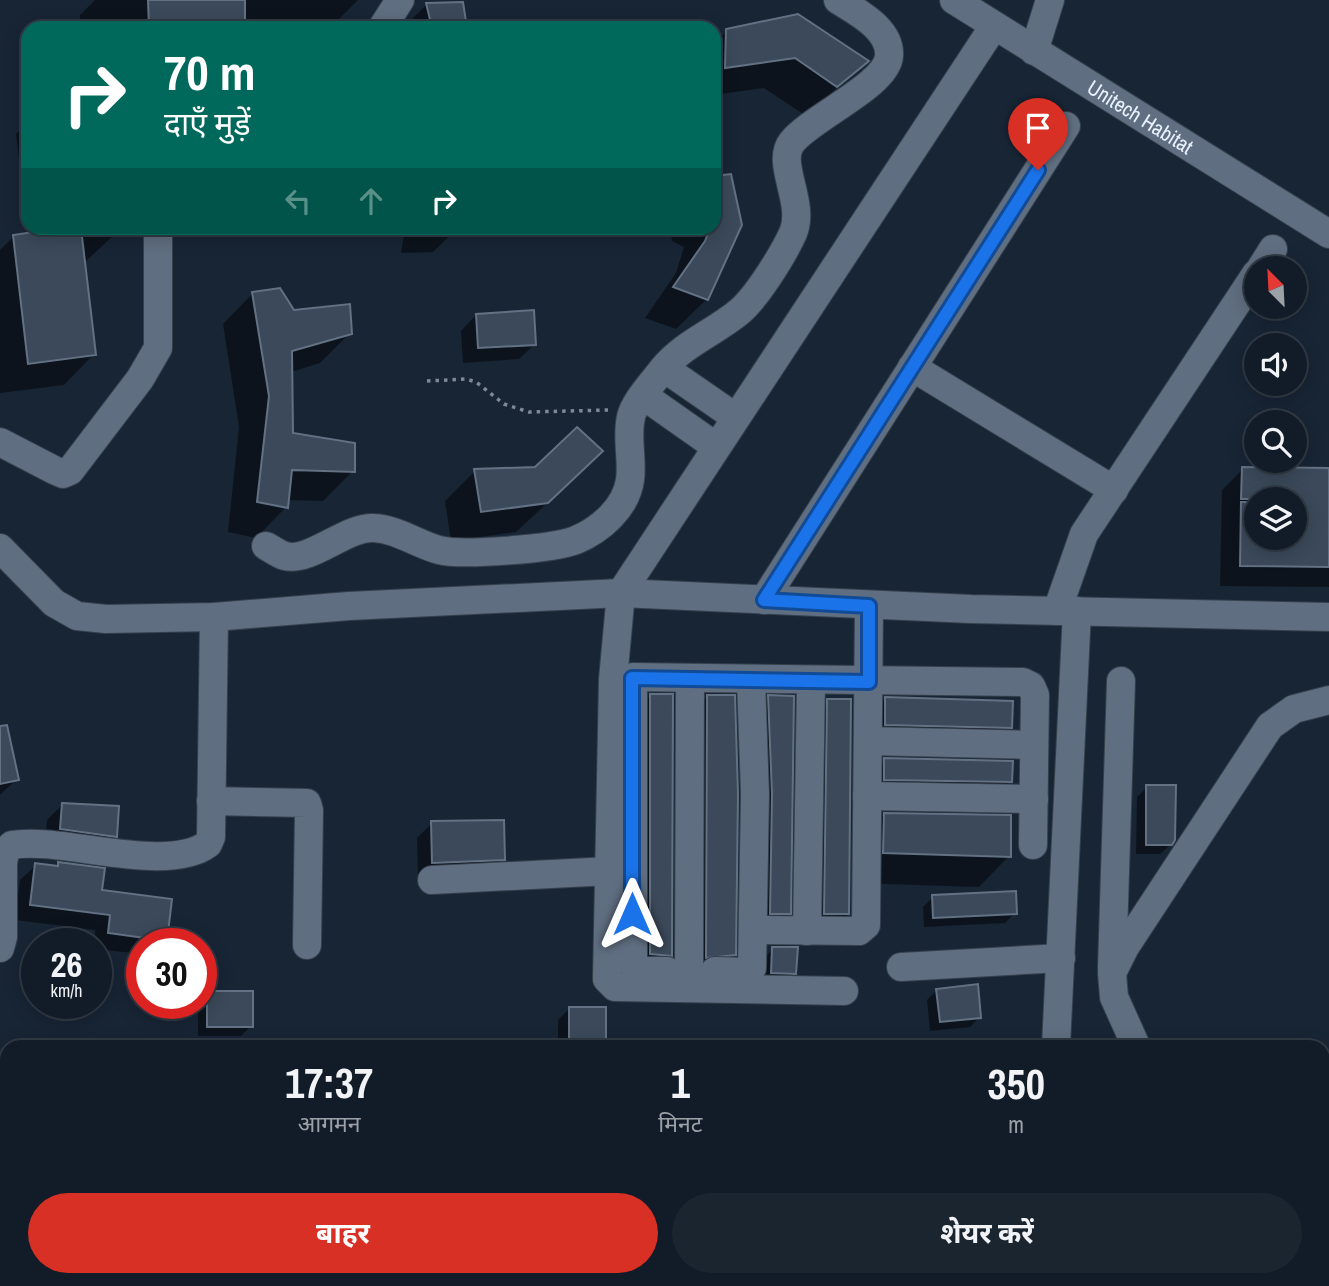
<!DOCTYPE html>
<html lang="hi">
<head>
<meta charset="utf-8">
<style>
  :root { --surface:#121c28; --page:#1b2530; --text:#f1f3f6; --muted:#9ca1a8; --line:#313a45; --accent:#d93025 }
  body { margin:0; font-family:"Archivo Narrow","Noto Sans Devanagari",sans-serif; background:var(--page); color:var(--text); height:100vh; display:flex; flex-direction:column; font-size:26px; white-space:nowrap }
  * { box-sizing:border-box; margin:0 }
  p { font-size:23px; color:var(--muted) }
  .icon { flex:none; width:38px; height:38px; fill:none; stroke:currentColor; stroke-width:2; stroke-linecap:round; stroke-linejoin:round }
  .map { position:relative; flex:1; overflow:hidden }
  .details { position:absolute; left:0px; top:1040px; width:1330px; height:247px; display:flex; flex-direction:column; background:var(--surface); border-radius:21px 21px 0 0; box-shadow:0 4px 18px #0003,0 0 0 2px var(--line) }
  .details>* { flex:none }
  .guide { position:absolute; left:21px; top:21px; width:700px; height:214px; border-radius:21px; box-shadow:0 4px 18px #0003,0 0 0 2px var(--line); background:#00695c; color:#fff; overflow:hidden }
  .needle { width:46px; rotate:336deg }
  .fabs { position:absolute; left:1244px; top:256px; display:grid; gap:14px }
  .fabs a { display:grid; place-items:center; width:63px; height:63px; border-radius:50%; background:var(--surface); box-shadow:0 4px 18px #0003,0 0 0 2px var(--line); font-size:35px }
  .speed { position:absolute; left:21px; top:928px; display:flex; gap:14px; font-size:35px; font-weight:700; text-align:center }
  .speed>* { display:grid; place-content:center; width:91px; height:91px; border-radius:50%; background:var(--surface); box-shadow:0 4px 18px #0003,0 0 0 2px var(--line); line-height:1 }
  .speed small { font-size:18px; font-weight:400 }
  .speed .limit { border:10px solid #d22; background:#fff; color:#111 }
  .pin { position:absolute; display:grid; place-items:center; width:60px; height:60px; color:#fff; margin:-72px -30px; border-radius:50% 50% 50% 0; rotate:-45deg; box-shadow:0 0 7px #0007 }
  .pin .icon { rotate:45deg }
  .me { position:absolute; width:77px; margin:-38px; rotate:0deg; stroke-linejoin:round; filter:drop-shadow(0 0 5px #0008) }
  .turn { display:flex; align-items:center; gap:24px; height:147px; padding:0 28px; font-size:32px }
  .turn .icon { width:91px; height:91px; stroke-width:2.5 }
  .turn b { display:block; font-size:49px; line-height:60px }
  .lanes { display:flex; align-items:center; height:66px; padding:0 28px; background:#0003; justify-content:center; gap:35px; direction:ltr }
  .lanes .off { opacity:.35 }
  .eta { display:flex; justify-content:space-evenly; align-items:center; height:119px; text-align:center }
  .eta b { font-size:42px; font-weight:700; line-height:49px }
  .button { display:flex; gap:14px; margin-top:auto; padding:14px 28px }
  .button a { flex:1; height:80px; border-radius:42px; background:var(--accent); color:#fff; font-size:28px; font-weight:700; line-height:80px; text-align:center }
  .button a+a { background:var(--page); color:var(--text) }
  .map>svg:first-child { display:block }
  .shadow { fill:#0007; fill-rule:evenodd }
  .building { fill:#3b495a; stroke:#627184; stroke-width:2 }
  .lines { fill:none; stroke-linecap:round; stroke-linejoin:round }
  .minor-casing { stroke:#36404d; stroke-width:30 }
  .path { stroke:#7e8996; stroke-width:3.5; stroke-dasharray:3.5 5; stroke-linecap:butt }
  .minor { stroke:#5f6e80; stroke-width:28 }
  .route-casing { stroke:#114b97; stroke-width:18 }
  .route { stroke:#1a73e8; stroke-width:12 }
  .labels { text-anchor:middle; dominant-baseline:central; stroke-width:7; stroke-linejoin:round; paint-order:stroke }
  .street-label { font-size:21px; fill:#e9f1fc; stroke:#080e15 }
</style>
</head>
<body>
<div class="map">
<svg width="1329" height="1286" viewBox="0 0 1329 1286">
  <rect width="100%" height="100%" fill="#182535"/>
  <g class="shadow">
    <polygon points="95,0 358,0 330,28 80,28 80,15"/>
    <polygon points="427,4 465,28 403,28"/>
    <polygon points="727,31 866,61 806,116 764,88 714,95 714,44"/>
    <polygon points="28,122 28,228 115,228 116,233 83,264 94,354 64,385 0,393 0,250 13,237 28,235 16,134"/>
    <polygon points="729,176 707,299 676,329 645,318 676,273 684,247 672,241 670,228 714,228 714,178"/>
    <polygon points="405,228 458,228 433,252 401,253"/>
    <path d="M253,293L350,333L320,363L291,372L292,434L353,471L323,501L287,500L286,507L256,538L228,532L239,427L223,324ZM296,468L304,472L283,471Z"/>
    <polygon points="476,315 535,344 519,359 463,363 461,331"/>
    <path d="M1243,469L1329,470V587L1220,586L1222,490ZM1256,499H1295V537H1256Z"/>
    <polygon points="475,471 571,481 516,532 451,541 445,501"/>
    <polygon points="650,696 671,955 640,985 620,984 620,726"/>
    <polygon points="707,697 734,954 703,985 676,987 677,727"/>
    <polygon points="769,697 789,913 759,943 742,826 739,727"/>
    <polygon points="885,699 1010,727 980,757 855,729"/>
    <polygon points="828,701 848,914 817,944 798,731"/>
    <polygon points="0,742 17,779 0,795"/>
    <polygon points="885,760 1010,781 980,812 855,790"/>
    <polygon points="1147,787 1171,844 1160,854 1136,854 1137,797"/>
    <polygon points="62,805 116,836 100,851 45,844 47,820"/>
    <polygon points="884,815 1009,856 979,887 854,883 854,845"/>
    <polygon points="432,823 503,859 488,874 418,878 417,838"/>
    <polygon points="36,865 100,892 165,940 162,943 142,943 142,954 96,949 95,930 15,920 20,880"/>
    <polygon points="933,897 1015,913 1005,923 924,927 923,907"/>
    <polygon points="773,949 794,973 784,983 761,982 763,959"/>
    <polygon points="96,971 104,972 102,1000 92,1010 36,1006 37,991 37,1003 96,1003"/>
    <polygon points="937,990 980,1017 970,1027 930,1031 927,1000"/>
    <polygon points="208,993 251,1026 241,1036 198,1036 198,1003"/>
    <polygon points="570,1008 605,1008 604,1046 558,1046 558,1020"/>
    <polygon points="180,1039 218,1040 218,1046 138,1046 174,1045"/>
    <polygon points="499,1279 558,1279 557,1286 498,1286"/>
    <polygon points="841,1279 879,1279 879,1281 874,1286 841,1286"/>
    <polygon points="1238,1279 1315,1279 1315,1286 1239,1286"/>
    <polygon points="282,1283 319,1283 319,1286 279,1286"/>
  </g>
  <g class="building">
    <polygon points="148,0 245,0 245,28 149,28"/>
    <polygon points="463,2 467,28 432,28 426,3"/>
    <polygon points="798,14 869,61 837,87 795,58 725,68 726,29"/>
    <polygon points="731,174 742,225 708,300 673,287 705,241 710,228 714,228 714,176"/>
    <polygon points="60,228 81,228 96,355 28,364 13,235"/>
    <polygon points="280,288 294,310 350,304 352,334 292,351 293,433 355,443 355,472 292,470 288,508 257,502 269,396 252,292"/>
    <polygon points="534,310 536,345 478,348 476,314"/>
    <polygon points="577,427 603,451 548,503 481,512 474,469 535,467"/>
    <polygon points="1242,467 1329,468 1329,567 1240,566 1241,502 1256,502 1256,537 1295,537 1295,499 1241,499"/>
    <polygon points="650,694 673,694 672,956 650,954"/>
    <polygon points="707,695 735,695 738,794 736,955 706,958"/>
    <polygon points="768,695 794,696 791,914 770,914 772,794"/>
    <polygon points="885,697 1013,701 1012,728 885,725"/>
    <polygon points="827,699 851,699 849,914 824,914"/>
    <polygon points="7,725 19,780 0,784 0,726"/>
    <polygon points="884,758 1013,761 1012,782 884,780"/>
    <polygon points="1146,785 1176,785 1175,840 1172,845 1146,845"/>
    <polygon points="62,803 119,806 117,837 60,829"/>
    <polygon points="884,813 1011,815 1011,857 883,853"/>
    <polygon points="504,820 505,860 432,863 431,821"/>
    <polygon points="58,862 105,868 102,890 172,899 167,941 108,933 110,915 30,905 35,863 58,866"/>
    <polygon points="1016,891 1017,914 933,918 932,895"/>
    <polygon points="772,947 798,947 796,974 771,973"/>
    <polygon points="978,984 981,1018 940,1022 936,989"/>
    <rect x="207" y="991" width="46" height="36"/>
    <rect x="569" y="1007" width="37" height="39"/>
  </g>
  <g class="lines">
    <defs>
      <g id="minor">
        <path id="s1" d="M954,0L1329,234"/>
        <polyline points="382,28 400,0"/>
        <polyline points="1034,51 1050,0"/>
        <polyline points="1261,268 1273,249"/>
        <polyline points="912,367 1114,490"/>
        <polyline points="664,368 735,417"/>
        <polyline points="644,396 715,446"/>
        <polyline points="0,442 56,471 63,474 70,471 140,379 158,348 158,228"/>
        <path d="M266,546C272,549 278,554 285,556C310,563 347,526 374,528C397,529 417,544 439,550C461,556 554,549 576,540C600,530 626,508 630,480C633,459 626,438 631,417C634,402 654,381 663,369C683,344 715,332 739,312C757,297 783,255 793,233C806,203 775,163 792,142C812,117 887,85 889,56C891,29 857,12 838,0"/>
        <polyline points="0,548 54,603 77,616 106,619 214,617 349,606 621,593 971,609 1329,617"/>
        <polyline points="764,600 1066,126"/>
        <polyline points="1057,611 1084,534 1256,274"/>
        <polyline points="868,741 1034,745"/>
        <polyline points="867,796 1034,799"/>
        <polyline points="211,801 307,803 309,810 307,945"/>
        <polyline points="432,880 610,871"/>
        <polyline points="753,930 859,931 866,925 869,606"/>
        <polyline points="807,931 811,681"/>
        <path d="M0,948L3,937V863L5,852L12,845C61,836 166,875 208,844L211,837L214,617"/>
        <polyline points="901,967 1061,958"/>
        <polyline points="1112,968 1121,681"/>
        <polyline points="689,970 690,680"/>
        <polyline points="667,971 638,971 633,965 633,677 1023,682 1031,686 1035,695 1033,845"/>
        <polyline points="715,971 748,972 752,968 755,794 751,680"/>
        <polyline points="844,991 615,987 607,979 613,679 621,593 994,26"/>
        <polyline points="1056,1046 1077,611"/>
        <polyline points="1136,1046 1114,997 1112,973 1125,947 1270,726 1294,709 1329,700"/>
        <polyline points="0,1073 7,1078"/>
        <polyline points="1323,1231 1329,1232"/>
        <polyline points="136,1279 136,1286"/>
        <polyline points="352,1279 352,1286"/>
        <polyline points="1158,1279 1161,1286"/>
        <polyline points="443,1286 443,1279"/>
        <polyline points="714,1286 714,1279"/>
        <polyline points="1041,1286 1042,1279"/>
        <polyline points="1208,1286 1209,1279"/>
      </g>
    </defs>
    <use href="#minor" class="minor-casing"/>
    <polyline class="path" points="427,381 466,379 476,382 504,404 529,412 608,410"/>
    <use href="#minor" class="minor"/>
  </g>
  <g class="lines">
    <defs>
      <polyline id="route" points="632,914 632,678 869,682 869,606 764,600 1038,170"/>
    </defs>
    <use href="#route" class="route-casing"/>
    <use href="#route" class="route"/>
  </g>
  <g class="labels">
    <g class="street-label">
      <text stroke="none"><textPath href="#s1" startOffset="220">Unitech Habitat</textPath></text>
    </g>
  </g>
</svg>
<div class="fabs">
<a><svg class="needle" viewBox="-14 -14 28 28"><path d="M0-13l5 13h-10z" fill="#e53935"/><path d="M0 13l5-13h-10z" fill="#9ca1a8"/></svg></a>
<a><svg class="icon" aria-label="sound" viewBox="0 0 24 24"><path d="M4 9h4l5-4v14l-5-4H4zM17 9q2 3 0 6"/></svg></a>
<a><svg class="icon" aria-label="search" viewBox="0 0 24 24"><circle cx="10" cy="10" r="6"/><path d="M15 15l6 6"/></svg></a>
<a><svg class="icon" aria-label="layers" viewBox="0 0 24 24"><path d="M12 4l9 5-9 5-9-5zM3 14l9 5 9-5"/></svg></a>
</div>
<div class="speed"><div>26<small>km/h</small></div><div class="limit">30</div></div>
<div class="pin" style="left:1038px;top:170px;background:#d93025"><svg class="icon" aria-label="arrive" viewBox="0 0 24 24"><path d="M6 21V4h12l-3 4 3 4H6"/></svg></div>
<svg class="me" style="left:632px;top:914px" viewBox="-20 -20 40 40"><path d="M0-17L14 15 0 8-14 15z" fill="#1a73e8" stroke="#fff" stroke-width="4"/></svg>
<div class="guide">
<div class="turn"><svg class="icon" aria-label="right" viewBox="0 0 24 24"><path d="M7 20v-9h11M14 6l5 5-5 5"/></svg><div><b>70 m</b>दाएँ मुड़ें</div></div>
<div class="lanes"><svg class="icon off" aria-label="left" viewBox="0 0 24 24"><path d="M17 20v-9H6M10 6l-5 5 5 5"/></svg><svg class="icon off" aria-label="ahead" viewBox="0 0 24 24"><path d="M12 20V5M6 11l6-6 6 6"/></svg><svg class="icon" aria-label="right" viewBox="0 0 24 24"><path d="M7 20v-9h11M14 6l5 5-5 5"/></svg></div>
</div>
<section class="details">
<div class="eta">
<div><b>17:37</b><p>आगमन</p></div>
<div><b>1</b><p>मिनट</p></div>
<div><b>350</b><p>m</p></div>
</div>
<div class="button"><a>बाहर</a><a>शेयर करें</a></div>
</section>
</div>
</body>
</html>
